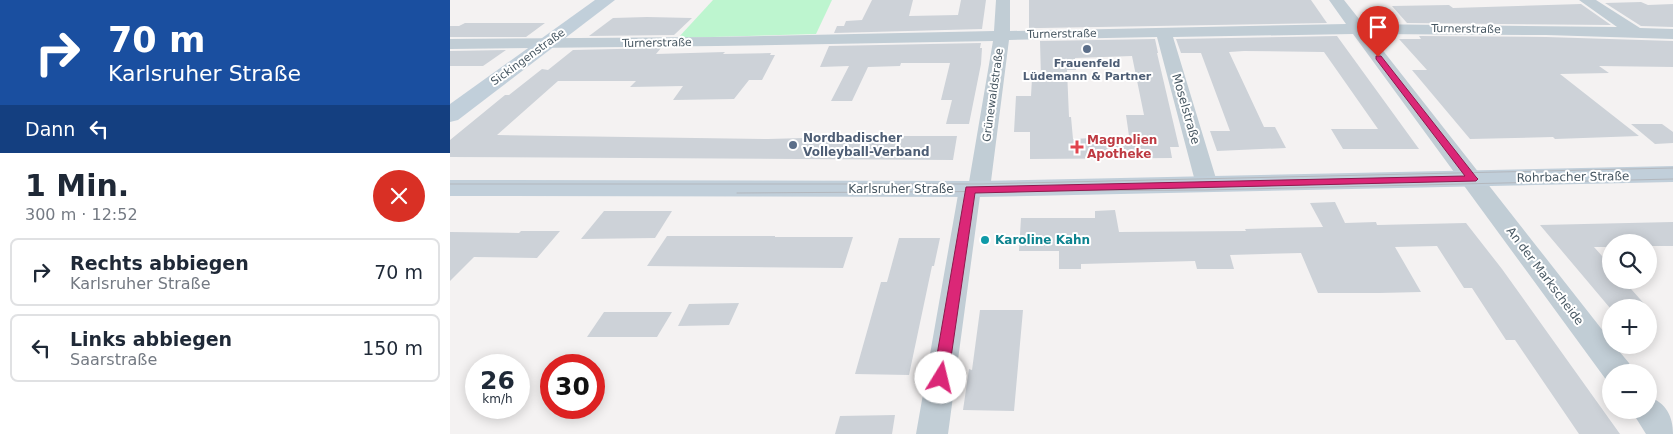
<!DOCTYPE html>
<html lang="de">
<head>
<meta charset="utf-8">
<style>
  :root { --surface:#fff; --page:#f2f2f3; --text:#1f2937; --muted:#747a83; --line:#e0e1e3 }
  body { margin:0; font-family:"DejaVu Sans",sans-serif; background:var(--page); color:var(--text); height:100vh; display:flex; flex-direction:column; font-size:19px; white-space:nowrap }
  * { box-sizing:border-box; margin:0 }
  p { font-size:16px; color:var(--muted) }
  .icon { flex:none; width:28px; height:28px; fill:none; stroke:currentColor; stroke-width:2; stroke-linecap:round; stroke-linejoin:round }
  .map { position:relative; flex:1; overflow:hidden }
  .details { display:flex; flex-direction:column; background:var(--surface); width:450px }
  .details>* { flex:none }
  .top-card { background:#1a4fa0; color:#fff; overflow:hidden }
  .controls { position:absolute; left:1152px; top:234px; display:grid; gap:10px }
  .controls a { display:grid; place-items:center; width:55px; height:55px; border-radius:50%; background:var(--surface); box-shadow:0 2px 12px #0003; font-size:25px }
  .speed { position:absolute; left:15px; top:354px; display:flex; gap:10px; font-size:25px; font-weight:700; text-align:center }
  .speed>* { display:grid; place-content:center; width:65px; height:65px; border-radius:50%; background:var(--surface); box-shadow:0 2px 12px #0003; line-height:1 }
  .speed small { font-size:12px; font-weight:400 }
  .speed .limit { border:8px solid #d22; background:#fff; color:#111 }
  .pin { position:absolute; display:grid; place-items:center; width:42px; height:42px; color:#fff; margin:-51px -21px; border-radius:50% 50% 50% 0; rotate:-45deg; box-shadow:0 0 5px #0007 }
  .pin .icon { rotate:45deg }
  .me { position:absolute; width:55px; margin:-28px; rotate:9deg; stroke-linejoin:round; filter:drop-shadow(0 0 4px #0008) }
  .turn { display:flex; align-items:center; gap:18px; height:105px; padding:0 25px; font-size:22px }
  .turn .icon { width:65px; height:65px; stroke-width:2.5 }
  .turn b { display:block; font-size:35px; line-height:42px }
  .then { display:flex; align-items:center; height:48px; padding:0 25px; background:#0003; gap:10px; font-size:19px }
  .round { display:grid; place-items:center; flex:none; width:52px; height:52px; border-radius:26px; background:var(--page) }
  .head { display:flex; align-items:center; justify-content:space-between; height:85px; padding:0 25px }
  h1 { font-size:30px; font-weight:700; line-height:38px }
  ul { padding:0; list-style:none }
  li { display:flex; align-items:center; gap:15px; height:68px; margin:0 10px 8px; padding:0 15px; border:2px solid var(--line); border-radius:8px }
  li div { flex:1 }
  li b { display:block; font-size:19px }
  li em { font-style:normal }
  main { display:flex; flex:1; min-height:0 }
  .map>svg:first-child { display:block }
  .green { fill:#bdf5cf }
  .building { fill:#cdd2d8; fill-rule:evenodd }
  .lines { fill:none; stroke-linecap:round; stroke-linejoin:round }
  .minor { fill:#c1cdd5; fill-rule:evenodd }
  .secondary { fill:#c1cfda; fill-rule:evenodd }
  .tram { stroke:#b3b7bd; stroke-width:1 }
  .route { fill:#db2777; stroke:#8e194d }
  .service-dot { fill:#5c6f8a; stroke:#fff; stroke-width:2 }
  .health-dot { fill:#e0444e; stroke:#fff; stroke-width:2 }
  .culture-dot { fill:#0f9aa8; stroke:#fff; stroke-width:2 }
  .labels { text-anchor:middle; dominant-baseline:central; stroke-width:4; stroke-linejoin:round; paint-order:stroke }
  .far-street-label { font-size:11px; fill:#475762; stroke:#fff }
  .far-service-label { font-size:11px; font-weight:bold; fill:#4e5e75; stroke:#fff }
  .street-label { font-size:12px; fill:#475762; stroke:#fff }
  .service-label { font-size:12px; font-weight:bold; fill:#4e5e75; stroke:#fff; text-anchor:start }
  .health-label { font-size:12px; font-weight:bold; fill:#be3a42; stroke:#fff; text-anchor:start }
  .culture-label { font-size:12px; font-weight:bold; fill:#0d838f; stroke:#fff; text-anchor:start }
</style>
</head>
<body>
<main>
<section class="details">
<div class="top-card">
<div class="turn"><svg class="icon" aria-label="right" viewBox="0 0 24 24"><path d="M7 20v-9h11M14 6l5 5-5 5"/></svg><div><b>70 m</b>Karlsruher Straße</div></div>
<div class="then">Dann<svg class="icon" aria-label="left" viewBox="0 0 24 24"><path d="M17 20v-9H6M10 6l-5 5 5 5"/></svg></div>
</div>
<div class="head"><div><h1>1 Min.</h1><p>300 m · 12:52</p></div><a class="round" style="background:#d93025;color:#fff"><svg class="icon" aria-label="close" viewBox="0 0 24 24"><path d="M6 6l12 12M18 6L6 18"/></svg></a></div>
<ul>
<li><svg class="icon" aria-label="right" viewBox="0 0 24 24"><path d="M7 20v-9h11M14 6l5 5-5 5"/></svg><div><b>Rechts abbiegen</b><p>Karlsruher Straße</p></div><em>70 m</em></li>
<li><svg class="icon" aria-label="left" viewBox="0 0 24 24"><path d="M17 20v-9H6M10 6l-5 5 5 5"/></svg><div><b>Links abbiegen</b><p>Saarstraße</p></div><em>150 m</em></li>
</ul>
</section>
<div class="map">
<svg width="1223" height="434" viewBox="0 0 1223 434">
  <rect width="100%" height="100%" fill="#f4f2f2"/>
  <polygon class="green" points="263,0 382,0 366,34 228,38"/>
  <g class="building">
    <polygon points="422,0 463,0 459,16 508,15 511,0 536,0 532,29 384,33 387,26 394,26 396,21 412,20"/>
    <polygon points="579,0 861,0 877,23 590,28 579,28"/>
    <polygon points="1191,2 1198,5 1223,4 1223,27 1191,26 1155,3"/>
    <polygon points="1131,4 1161,25 957,23 942,6 999,5 1003,8"/>
    <polygon points="197,17 242,18 224,35 139,36 163,18"/>
    <polygon points="15,23 95,23 76,37 0,37 0,26 9,26"/>
    <polygon points="887,36 969,149 893,149 881,129 928,129 874,52 794,51 779,52 814,127 825,127 836,148 767,151 760,131 780,131 751,53 731,53 726,39"/>
    <polygon points="969,36 1096,37 1223,41 1223,67 1149,66 1159,73 1110,74 1189,136 1105,139 1103,137 1020,139 962,70 977,70 949,39 971,39"/>
    <path d="M705,39L708,53H707L729,147H720L722,158L580,159V132H564L566,96H581L582,78H591L590,41ZM682,56L694,115H676L679,136L623,139L621,117H619L617,70H626L625,58Z"/>
    <polygon points="531,43 530,48 532,48 531,64 519,124 496,124 502,100 491,100 500,63 451,63 450,66 418,67 402,101 381,101 399,66 370,67 379,46"/>
    <polygon points="211,48 206,54 275,52 273,54 321,53 320,55 325,55 312,80 299,80 284,99 223,100 233,86 180,87 186,81 108,81 47,135 318,139 425,136 507,136 503,160 0,157 0,140 55,95 59,95 92,69 98,70 123,50"/>
    <polygon points="56,50 33,66 0,66 0,51"/>
    <polygon points="1181,124 1212,124 1223,132 1223,143 1205,144"/>
    <polygon points="885,202 895,223 926,222 927,225 1016,223 1052,269 1170,434 1129,434 1065,340 1056,340 1022,288 1014,288 987,246 945,247 971,292 929,293 868,293 851,253 780,255 784,269 747,269 745,261 631,264 631,269 609,269 609,251 569,251 571,218 645,218 645,211 665,210 669,232 796,231 795,229 873,227 860,203"/>
    <polygon points="154,211 222,211 205,238 131,239"/>
    <polygon points="1223,222 1223,246 1199,246 1199,242 1161,242 1161,247 1144,247 1161,266 1161,280 1173,280 1198,308 1160,308 1090,225"/>
    <polygon points="71,231 110,231 87,258 24,257 0,281 0,232 69,233"/>
    <polygon points="217,236 325,236 325,237 403,237 393,268 197,266"/>
    <polygon points="449,238 490,238 484,266 482,266 459,375 405,374 431,282 437,282"/>
    <polygon points="289,303 279,325 228,326 239,304"/>
    <polygon points="530,310 573,310 564,411 513,410 519,369 522,370"/>
    <polygon points="154,312 222,312 207,337 137,337"/>
    <polygon points="445,415 442,434 385,434 390,416"/>
  </g>
  <g class="lines">
    <g class="minor">
      <polygon points="546,0 560,0 560,31 896,24 879,0 894,0 913,24 1167,27 1129,0 1146,0 1190,28 1223,29 1223,39 1096,35 920,34 1161,341 1161,345 1164,345 1179,363 1183,372 1161,372 1161,382 1157,381 903,34 723,37 768,185 765,190 757,192 749,190 746,185 707,37 559,40 540,189 537,194 530,196 498,434 466,434 509,189 512,184 519,182 543,41 267,46 0,49 0,39 267,37 544,31"/>
      <path d="M1199,397C1216,403 1223,416 1223,434H1196L1181,410H1199Z"/>
    </g>
    <g class="secondary">
      <polygon points="145,0 165,0 8,120 0,122 0,104"/>
      <polygon points="1223,166 1223,182 529,197 0,196 0,180 529,181"/>
    </g>
    <g class="tram">
      <polyline points="0,184 530,184 1223,168"/>
      <polyline points="287,193 755,190 1223,179"/>
    </g>
  </g>
  <polygon class="route" points="926,56 931,56 1026,177 1028,179 1026,181 525,193 498,378 496,383 491,385 486,383 483,378 516,187 1015,176 926,59"/>
  <g class="service-dot">
    <circle cx="637" cy="49" r="5"/>
    <circle cx="343" cy="145" r="5"/>
  </g>
  <path class="health-dot" d="M624.5 139.5h5v5h5v5h-5v5h-5v-5h-5v-5h5z"/>
  <circle class="culture-dot" cx="535" cy="240" r="5"/>
  <g class="labels">
    <g class="far-street-label">
      <text transform="translate(1016 29) rotate(1)">Turnerstraße</text>
      <text transform="translate(612 34) rotate(-1)">Turnerstraße</text>
      <text transform="translate(207 43) rotate(-1)">Turnerstraße</text>
      <text transform="translate(78 57) rotate(-36)">Sickingenstraße</text>
      <text transform="translate(543 95) rotate(-82)">Grünewaldstraße</text>
    </g>
    <g class="far-service-label">
      <text x="637" y="63">Frauenfeld<tspan x="637" dy="13">Lüdemann &amp; Partner</tspan></text>
    </g>
    <g class="street-label">
      <text transform="translate(736 109) rotate(74)">Moselstraße</text>
      <text transform="translate(1123 177) rotate(-1)">Rohrbacher Straße</text>
      <text x="451" y="189">Karlsruher Straße</text>
      <text transform="translate(1095 276) rotate(53)">An der Markscheide</text>
    </g>
    <g class="service-label">
      <text x="353" y="138">Nordbadischer<tspan x="353" dy="14">Volleyball-Verband</tspan></text>
    </g>
    <g class="health-label">
      <text x="637" y="140">Magnolien<tspan x="637" dy="14">Apotheke</tspan></text>
    </g>
    <g class="culture-label">
      <text x="545" y="240">Karoline Kahn</text>
    </g>
  </g>
</svg>
<div class="controls">
<a><svg class="icon" aria-label="search" viewBox="0 0 24 24"><circle cx="10" cy="10" r="6"/><path d="M15 15l6 6"/></svg></a>
<a>+</a>
<a>−</a>
</div>
<div class="speed"><div>26<small>km/h</small></div><div class="limit">30</div></div>
<div class="pin" style="left:928px;top:57px;background:#d93025"><svg class="icon" aria-label="arrive" viewBox="0 0 24 24"><path d="M6 21V4h12l-3 4 3 4H6"/></svg></div>
<svg class="me" style="left:491px;top:378px" viewBox="-20 -20 40 40"><circle r="19" fill="#fff"/><path d="M0-13L10 11 0 6-10 11z" fill="#db2777"/></svg>
</div>
</main>
</body>
</html>
